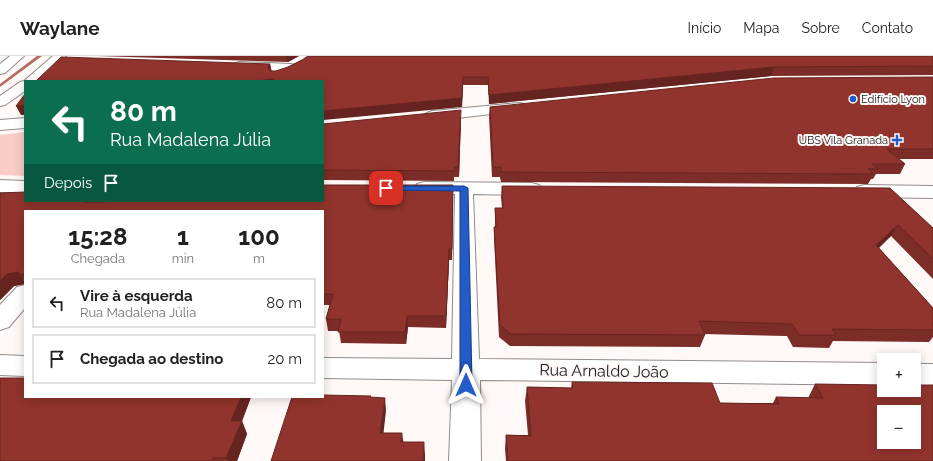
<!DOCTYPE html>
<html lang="pt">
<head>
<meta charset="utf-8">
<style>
  :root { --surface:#fff; --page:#f6f6f6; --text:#202124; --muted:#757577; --line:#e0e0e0 }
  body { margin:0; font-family:Raleway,sans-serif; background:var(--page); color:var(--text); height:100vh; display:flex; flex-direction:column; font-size:15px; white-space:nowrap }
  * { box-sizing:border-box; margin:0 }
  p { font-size:13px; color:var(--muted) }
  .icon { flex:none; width:22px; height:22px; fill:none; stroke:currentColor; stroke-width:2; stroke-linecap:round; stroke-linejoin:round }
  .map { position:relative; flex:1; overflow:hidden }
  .details { position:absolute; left:24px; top:154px; width:300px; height:188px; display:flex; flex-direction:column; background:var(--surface); border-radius:0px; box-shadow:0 2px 10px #0003 }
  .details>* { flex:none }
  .top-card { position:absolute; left:24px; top:24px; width:300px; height:122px; border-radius:0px; box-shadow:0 2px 10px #0003; background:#0b6e4f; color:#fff; overflow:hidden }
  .tools { position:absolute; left:877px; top:297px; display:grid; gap:8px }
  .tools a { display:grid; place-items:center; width:44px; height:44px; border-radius:0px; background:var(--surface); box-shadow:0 2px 10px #0003; font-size:20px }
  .pin { position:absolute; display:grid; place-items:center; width:34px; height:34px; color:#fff; margin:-17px; border-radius:8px; box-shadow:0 2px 6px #0006 }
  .me { position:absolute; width:44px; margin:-22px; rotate:0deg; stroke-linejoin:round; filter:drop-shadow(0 0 3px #0008) }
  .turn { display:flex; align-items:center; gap:14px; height:84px; padding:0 20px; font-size:18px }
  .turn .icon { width:52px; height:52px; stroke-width:2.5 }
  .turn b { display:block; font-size:28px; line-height:34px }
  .then { display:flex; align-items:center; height:38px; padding:0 20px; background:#0003; gap:8px; font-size:15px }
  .eta { display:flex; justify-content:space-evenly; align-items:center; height:68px; text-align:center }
  .eta b { font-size:24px; font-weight:700; line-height:28px }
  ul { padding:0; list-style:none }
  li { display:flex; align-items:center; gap:12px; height:50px; margin:0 8px 6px; padding:0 12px; border:2px solid var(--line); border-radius:0px }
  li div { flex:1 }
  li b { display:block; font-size:15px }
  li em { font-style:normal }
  header { display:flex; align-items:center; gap:24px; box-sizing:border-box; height:56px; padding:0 20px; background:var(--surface); border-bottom:1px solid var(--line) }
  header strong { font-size:19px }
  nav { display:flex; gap:22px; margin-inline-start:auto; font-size:14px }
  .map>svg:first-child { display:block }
  .green { fill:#f9ccc6 }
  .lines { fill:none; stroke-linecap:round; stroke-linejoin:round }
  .stream { fill:#b56b62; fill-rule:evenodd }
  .street-casing { stroke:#918c8b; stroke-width:2 }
  .primary-casing { stroke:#918c8b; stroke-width:2 }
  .street { fill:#fff; fill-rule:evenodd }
  .primary { fill:#fff; fill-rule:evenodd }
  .wall { fill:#7d2d27 }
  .shaded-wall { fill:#662420 }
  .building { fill:#91342d; stroke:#662420; fill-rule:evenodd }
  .route { fill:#235bc8; stroke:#173b82 }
  .poi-dot { fill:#235bc8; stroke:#fef8f7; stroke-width:1.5 }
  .labels { text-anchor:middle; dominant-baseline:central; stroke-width:4; stroke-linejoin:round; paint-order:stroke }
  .far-poi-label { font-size:11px; fill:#1c1a19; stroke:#fef8f7; text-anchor:start }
  .near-street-label { font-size:16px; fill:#1c1a19; stroke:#fef8f7 }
</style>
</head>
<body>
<header>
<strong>Waylane</strong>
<nav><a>Início</a><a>Mapa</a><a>Sobre</a><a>Contato</a></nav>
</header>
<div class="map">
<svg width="933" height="405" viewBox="0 0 933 405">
  <rect width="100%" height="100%" fill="#fef8f7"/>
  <polygon class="green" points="25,76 25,120 0,119 0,79"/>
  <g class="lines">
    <polygon class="stream" points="37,0 42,0 0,31 0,28"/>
    <defs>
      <g id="street">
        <polygon points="240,6 291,8 295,9 297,12 295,15 291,16 236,13 234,10 236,7"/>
        <polygon points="519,47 524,48 526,51 524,54 432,65 427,63 424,60 427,57 432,55"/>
        <polygon points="25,62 25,72 0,74 0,64"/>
        <polygon points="0,124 25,125 25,137 0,136"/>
        <polygon points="424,126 532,127 539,129 541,133 539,137 532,139 473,138 479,303 884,307 884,329 480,324 481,405 449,405 452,324 323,322 323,302 452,303 455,138 424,138 417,136 415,132 417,128"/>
        <polygon points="864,129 933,130 933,142 864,141 857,139 855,135 857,131"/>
        <polygon points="25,229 25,252 9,271 0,274 0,249 17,231"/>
        <polygon points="0,299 25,300 25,320 0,319"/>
        <rect x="914" y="308" width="19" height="22"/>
      </g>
      <g id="primary">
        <polygon points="10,0 24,0 5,17 0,18 0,8"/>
        <polygon points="53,0 66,0 39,25 25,25 25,35 5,49 0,50 0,40 20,26 24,25"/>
      </g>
    </defs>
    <use href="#street" class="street-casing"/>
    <use href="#primary" class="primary-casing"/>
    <use href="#street" class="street"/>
    <use href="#primary" class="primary"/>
  </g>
  <g class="wall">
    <polygon points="97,0 299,0 288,6"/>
    <polygon points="933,0 933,19 771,20 489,48 488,29 463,29 462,51 323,25 36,25 270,8 271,15 276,15 288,11 302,4"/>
    <polygon points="933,21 933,103 899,103 905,108 900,118 876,118 873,123 871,123 868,128 501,126 500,121 492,121 489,60 490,51"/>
    <polygon points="461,63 459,121 454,121 454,125 323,124 323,68"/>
    <polygon points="502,130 933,172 933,223 891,180 879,192 933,252 933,281 929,286 833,285 829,292 793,291 787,280 704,278 705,279 700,291 510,290 499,281 494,182 494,171 495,171 495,152 502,152 501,141"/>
    <polygon points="0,137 25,145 93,145 93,146 105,146 453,140 452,204 449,204 446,272 408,271 406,288 341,287 339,275 328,275 326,263 330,249 323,249 323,155 25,155 25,228 14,230 0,244"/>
    <polygon points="572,326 720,347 773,347 776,341 808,342 815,328 933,405 506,405 505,393 506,379 528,379 525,345 527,331 571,332"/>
    <polygon points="25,341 251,341 242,365 247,378 237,405 0,405"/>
  </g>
  <g class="shaded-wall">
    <polygon points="286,0 299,0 288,6"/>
    <polygon points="270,8 272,16 268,11"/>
    <polygon points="774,11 771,20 489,48 489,39"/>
    <polygon points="463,21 462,51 323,64 323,55"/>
    <polygon points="274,23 275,25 256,25"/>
    <polygon points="25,49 25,59 21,59 16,50"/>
    <polygon points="461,54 461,63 459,121 458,111"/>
    <polygon points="453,129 453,140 452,204 452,193"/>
    <polygon points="898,169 891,180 869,200 876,189"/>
    <polygon points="449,193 449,204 446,272 446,260"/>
    <polygon points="18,216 25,228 14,230 0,244 0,225 7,218"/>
    <polygon points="407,260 408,271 406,288 405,276"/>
    <polygon points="241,341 251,341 242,365 247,378 237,405 228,405 226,402 231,365"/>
    <polygon points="385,342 386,355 382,390 380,377"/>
    <polygon points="402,377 404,390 401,386"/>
    <polygon points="424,386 425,399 425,405 423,405"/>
  </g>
  <g class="building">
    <polygon points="308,0 933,0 933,10 774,11 489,39 488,21 463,21 462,42 323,55 323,25 271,25 274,23 256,25 36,25 61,1 270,8 268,11 270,15 276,15 288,11 302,4"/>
    <polygon points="933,21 933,93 887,93 905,108 872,108 878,113 868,113 873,118 501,116 501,111 493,111 490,51 774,22"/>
    <polygon points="25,38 25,49 16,50"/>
    <polygon points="461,54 458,111 454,111 454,115 323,114 323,68"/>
    <polygon points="323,129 453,129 452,193 449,193 446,260 407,260 405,276 338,276 341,263 326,263 333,238 323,238 323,155 25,155 25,219 19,218 18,216 7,218 0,225 0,137 25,136 25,145 83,145 83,146 105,146 106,145 323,145"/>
    <polygon points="502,130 890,132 933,172 933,203 898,169 876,189 933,252 933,268 932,268 933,269 933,274 832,273 836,279 799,279 792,268 699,265 705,279 511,278 500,269 494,171 496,171 495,152 503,152"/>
    <polygon points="0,322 25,322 25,341 241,341 231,365 242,365 226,402 213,402 212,405 0,405"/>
    <path d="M572,326L712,327L720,347L779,348L776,341L823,342L815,328L884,329V334H914V329H933V405H508L506,379L531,380L527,331L573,332ZM884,356H914V386H884Z"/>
    <polygon points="323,339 371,340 370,341 385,342 380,377 402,377 401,386 424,386 423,405 271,405 292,341 323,341"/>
  </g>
  <polygon class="route" points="386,130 464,130 468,132 472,329 470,332 466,333 462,332 460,329 460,135 383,134 383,131"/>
  <g class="poi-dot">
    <circle cx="853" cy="43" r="4"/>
    <path d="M895 78h4v4h4v4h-4v4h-4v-4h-4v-4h4z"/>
  </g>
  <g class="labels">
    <g class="far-poi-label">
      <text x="861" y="43">Edifício Lyon</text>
      <text x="888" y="84" text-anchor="end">UBS Vila Granada</text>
    </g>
    <g class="near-street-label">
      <text transform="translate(604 315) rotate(1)">Rua Arnaldo João</text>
    </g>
  </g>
</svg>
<div class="tools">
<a>+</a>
<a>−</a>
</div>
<div class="pin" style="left:386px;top:132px;background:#d93025"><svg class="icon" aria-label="arrive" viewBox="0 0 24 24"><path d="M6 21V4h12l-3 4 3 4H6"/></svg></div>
<svg class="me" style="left:466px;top:329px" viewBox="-20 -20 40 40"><path d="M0-17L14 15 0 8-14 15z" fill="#235bc8" stroke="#fff" stroke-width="4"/></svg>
<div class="top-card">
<div class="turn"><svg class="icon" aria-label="left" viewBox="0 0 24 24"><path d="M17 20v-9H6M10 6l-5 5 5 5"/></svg><div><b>80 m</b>Rua Madalena Júlia</div></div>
<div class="then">Depois<svg class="icon" aria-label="arrive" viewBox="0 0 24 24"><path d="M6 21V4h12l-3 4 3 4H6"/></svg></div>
</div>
<section class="details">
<div class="eta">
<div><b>15:28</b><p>Chegada</p></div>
<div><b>1</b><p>min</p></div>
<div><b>100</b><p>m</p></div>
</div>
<ul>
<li><svg class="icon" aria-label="left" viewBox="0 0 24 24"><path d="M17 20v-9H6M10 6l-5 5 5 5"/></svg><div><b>Vire à esquerda</b><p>Rua Madalena Júlia</p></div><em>80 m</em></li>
<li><svg class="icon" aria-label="arrive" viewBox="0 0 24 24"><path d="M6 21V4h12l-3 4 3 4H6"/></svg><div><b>Chegada ao destino</b></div><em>20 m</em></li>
</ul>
</section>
</div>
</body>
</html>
